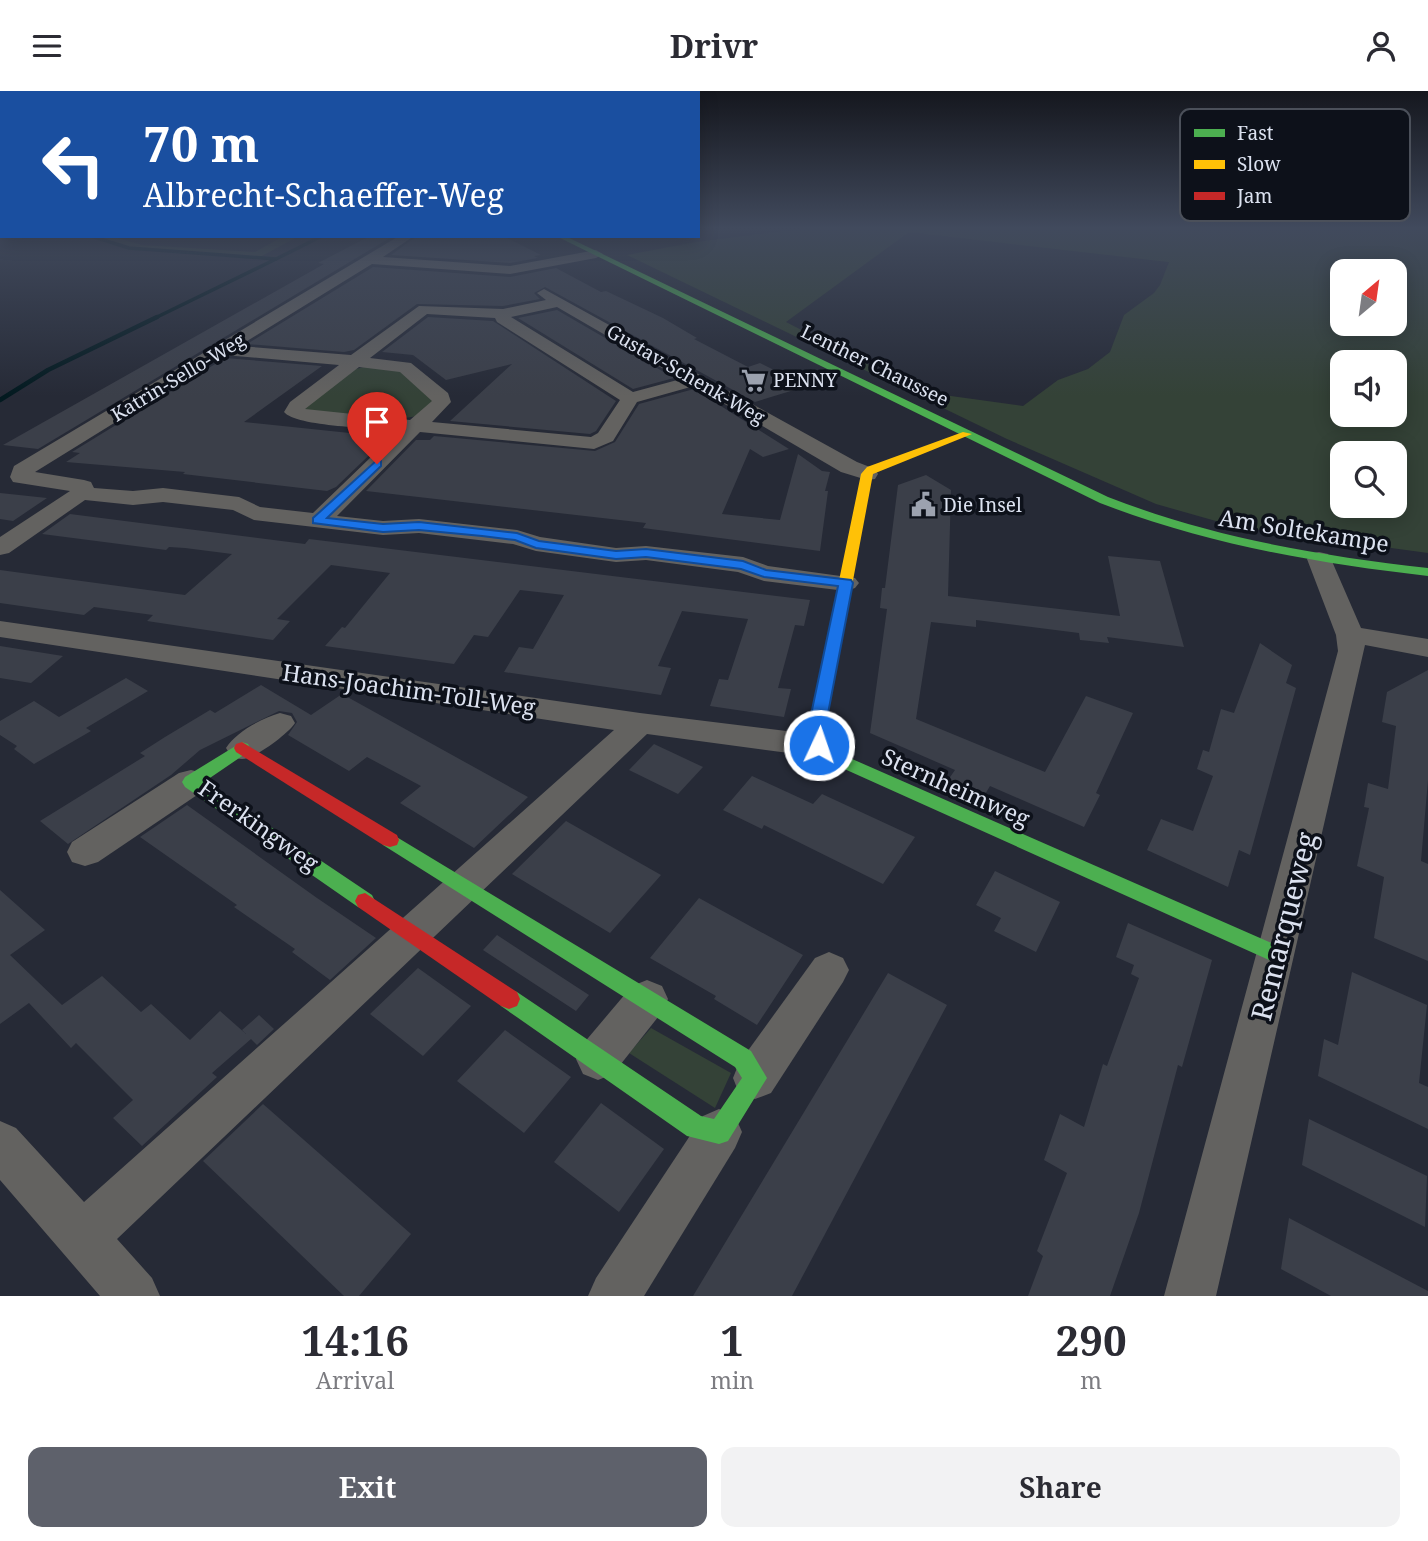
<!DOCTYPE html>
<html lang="en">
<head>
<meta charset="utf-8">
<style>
  :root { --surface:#fff; --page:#f2f2f3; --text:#2b2b33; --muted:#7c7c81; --accent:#5e616b }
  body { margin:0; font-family:"Noto Serif",serif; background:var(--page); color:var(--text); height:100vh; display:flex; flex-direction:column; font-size:26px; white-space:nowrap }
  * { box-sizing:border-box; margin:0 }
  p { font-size:23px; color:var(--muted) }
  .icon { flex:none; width:38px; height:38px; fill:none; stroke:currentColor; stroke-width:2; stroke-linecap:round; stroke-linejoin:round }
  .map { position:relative; height:1205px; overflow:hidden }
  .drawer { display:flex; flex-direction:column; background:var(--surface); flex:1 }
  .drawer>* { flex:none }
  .hud { position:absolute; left:0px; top:0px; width:700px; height:147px; box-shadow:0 4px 18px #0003; background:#1a4fa0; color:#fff; overflow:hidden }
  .needle { width:46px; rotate:29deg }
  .buttons { position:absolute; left:1330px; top:168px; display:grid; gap:14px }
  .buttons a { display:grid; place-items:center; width:77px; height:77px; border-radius:14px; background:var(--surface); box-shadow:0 4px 18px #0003; font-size:35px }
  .pin { position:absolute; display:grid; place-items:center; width:60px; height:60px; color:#fff; margin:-72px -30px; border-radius:50% 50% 50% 0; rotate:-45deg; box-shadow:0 0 7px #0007 }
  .pin .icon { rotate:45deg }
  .me { position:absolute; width:77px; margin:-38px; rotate:3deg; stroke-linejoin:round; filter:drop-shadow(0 0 5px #0008) }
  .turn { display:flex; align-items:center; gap:24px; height:147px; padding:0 28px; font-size:32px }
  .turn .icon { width:91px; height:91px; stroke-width:2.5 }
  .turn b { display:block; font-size:49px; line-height:60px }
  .eta { display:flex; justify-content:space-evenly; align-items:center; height:119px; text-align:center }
  .eta b { font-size:42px; font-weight:700; line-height:49px }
  .primary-button { display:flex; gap:14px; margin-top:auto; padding:14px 28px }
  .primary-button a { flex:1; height:80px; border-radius:14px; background:var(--accent); color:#fff; font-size:28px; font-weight:700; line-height:80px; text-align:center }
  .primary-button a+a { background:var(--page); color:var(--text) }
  header { display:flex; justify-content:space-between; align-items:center; height:91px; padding:0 28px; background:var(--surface); font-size:32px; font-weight:700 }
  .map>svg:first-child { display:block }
  .green { fill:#344237; fill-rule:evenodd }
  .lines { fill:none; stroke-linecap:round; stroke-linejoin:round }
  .stream-far1 { stroke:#031a20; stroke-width:3.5 }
  .stream { stroke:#031a20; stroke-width:4.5 }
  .building { fill:#3b3f49 }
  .street { fill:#636260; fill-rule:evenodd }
  .fast { fill:#4caf50; fill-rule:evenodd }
  .slow { fill:#ffc107; fill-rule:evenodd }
  .jam { fill:#c62828; fill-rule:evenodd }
  .route { fill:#1a73e8; stroke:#114b97; stroke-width:2 }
  .labels { text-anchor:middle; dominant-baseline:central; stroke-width:7; stroke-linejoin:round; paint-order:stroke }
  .far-street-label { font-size:19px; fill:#dce2f0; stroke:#0d111a }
  .far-poi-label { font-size:19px; fill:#dce2f0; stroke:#0d111a; text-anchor:start }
  .street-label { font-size:23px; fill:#dce2f0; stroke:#0d111a }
  .near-street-label { font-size:28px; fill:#dce2f0; stroke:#0d111a }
  .key { fill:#0d111a; stroke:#4b505a; stroke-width:2 }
  .key-label { font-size:19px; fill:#dce2f0 }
</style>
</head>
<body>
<header><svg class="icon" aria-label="menu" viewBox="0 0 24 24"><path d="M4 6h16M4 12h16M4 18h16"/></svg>Drivr<svg class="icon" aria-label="person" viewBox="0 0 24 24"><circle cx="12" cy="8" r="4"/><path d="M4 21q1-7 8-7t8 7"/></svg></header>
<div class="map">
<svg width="1428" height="1205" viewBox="0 0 1428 1205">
  <rect width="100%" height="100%" fill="#262a36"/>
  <g class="green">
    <path d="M816,136H1428V462L1237,436L1156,413L1007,348L627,164L696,151ZM909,141L1168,171H1169L1160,194L1154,202L1124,224L1110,261L1088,278L1058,289L1023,315L922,301L786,231ZM1342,180H1395V233H1342ZM1342,271H1395V324H1342ZM1342,362H1395V415H1342Z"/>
    <polygon points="284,145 299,145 260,166 131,157 96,146 114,146 142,154 255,161"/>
    <polygon points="364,276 399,279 435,310 418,325 398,328 302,319 352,279"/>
    <polygon points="651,937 731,982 715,1017 629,962"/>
  </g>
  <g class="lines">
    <g class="stream-far1">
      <polyline points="91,145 129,157 276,168 322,145"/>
      <polyline points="153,228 276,168"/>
    </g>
    <polyline class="stream" points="0,309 48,279 157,226"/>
  </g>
  <g class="building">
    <polygon points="370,145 393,145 38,358 3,354 324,173 318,172"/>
    <polygon points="417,145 503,145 541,164 534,165 538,167 510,172 391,164"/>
    <polygon points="373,176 510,186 556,177 601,201 606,200 663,227 697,247 694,248 748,276 760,272 796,290 784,294 794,299 755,311 545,196 534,202 540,208 503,215 417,213 354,259 344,261 247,253"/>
    <polygon points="557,219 674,287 633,298 518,227"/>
    <polygon points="428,226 493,230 616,310 596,340 590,343 450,330 512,273 446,289 413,264 382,261"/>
    <polygon points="225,267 322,275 244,331 388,346 336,396 327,400 183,383 185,381 66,371 80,362 72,361"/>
    <polygon points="694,298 789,358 763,366 750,358 722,423 780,429 798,363 822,380 830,381 825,400 828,400 820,460 643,437 646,432 366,400 416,349 430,349 434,345 595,360 615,351 639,313"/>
    <polygon points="926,384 951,399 948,505 1120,525 1108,465 1160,470 1184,556 1107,546 1109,552 1080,549 1079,542 976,529 976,536 931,531 916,628 1045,681 1086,605 1133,622 1096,702 1100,704 1084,736 990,695 984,705 948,689 955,679 870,642 887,518 880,517 882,497 885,497 898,394"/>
    <polygon points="0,402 19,404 47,407 13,430 0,428"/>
    <polygon points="70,423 305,453 309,448 810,509 804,535 795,534 778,597 791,598 784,626 710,615 719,588 728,589 748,528 682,520 658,575 671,577 661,604 504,581 519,556 533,558 564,504 520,499 488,546 474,544 454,573 325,555 342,536 345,537 390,482 331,474 277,528 290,530 273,549 147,530 153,524 94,516 84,524 0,512 0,479 185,504 232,463 185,457 169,456 166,459 42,443"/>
    <polygon points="1260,552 1292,574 1286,592 1296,597 1250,764 1239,759 1228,796 1147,759 1161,728 1193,740 1213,685 1197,678 1203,659 1209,661 1221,618 1234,622"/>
    <polygon points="0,555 63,565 31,592 0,587"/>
    <polygon points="1428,579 1428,689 1421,770 1428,773 1428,870 1374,847 1384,786 1357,775 1369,717 1364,716 1368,692 1388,698 1396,635 1382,631 1387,601"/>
    <polygon points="126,587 148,600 86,637 91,640 34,673 14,658 17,655 0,644 0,630 34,610 59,626"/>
    <polygon points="261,594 311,624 342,603 528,706 474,757 400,712 421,695 367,666 349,680 288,644 297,631 292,622 279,620 200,659 171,684 68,753 40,730 145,665 140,662 165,646 210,619 215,622"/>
    <polygon points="654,653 703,676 678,703 629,679"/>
    <polygon points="752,685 813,713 822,703 915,746 883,793 764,734 762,738 723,719"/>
    <polygon points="187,714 317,807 376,847 330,889 292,861 295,858 234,816 237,814 140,746"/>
    <polygon points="566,730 661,784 610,842 512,783"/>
    <polygon points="995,780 1060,811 1036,861 994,840 1001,827 976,814"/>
    <polygon points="0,799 45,839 10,864 62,914 102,885 141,921 151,913 190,949 220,920 246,943 242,939 259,924 274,938 257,954 251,948 212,982 217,986 142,1055 113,1027 133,1009 76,952 71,957 29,912 0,933"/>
    <polygon points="699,807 803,864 757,934 714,908 716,905 650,867"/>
    <polygon points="1128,832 1212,869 1182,976 1178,974 1139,1122 1110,1205 1028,1205 1043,1165 1037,1160 1067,1082 1044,1069 1060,1023 1084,1036 1103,973 1107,975 1139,887 1131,883 1134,874 1116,866"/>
    <polygon points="497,844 589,904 576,920 483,859"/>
    <polygon points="418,877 471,915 423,965 370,923"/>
    <polygon points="1352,881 1427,914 1419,992 1428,996 1428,1038 1318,985 1324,948 1338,954"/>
    <polygon points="888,882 947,914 792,1205 693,1205"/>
    <polygon points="505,939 571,986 524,1042 457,990"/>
    <polygon points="601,1012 664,1058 619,1121 554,1071"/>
    <polygon points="263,1013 411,1143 359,1205 344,1205 203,1070"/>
    <polygon points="1309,1028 1427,1085 1425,1136 1302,1074"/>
    <polygon points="1289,1127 1428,1200 1428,1205 1331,1205 1281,1178"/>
  </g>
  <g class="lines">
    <g class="street">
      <path d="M399,145H414L383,166L510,175L596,159L603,163L596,167L510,183L372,173L239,255L351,264L419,215L503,218L546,209L537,202L544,198L857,371L875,378L878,383L875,388L867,389L841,381L694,295L637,311L613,350L594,358L420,341L337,425L383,430L419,428L517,439L540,446L616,457L646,455L743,466L768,475L855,487L859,492L855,497L846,500L764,490L738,481L646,469L616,471L536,460L513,453L419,442L383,444L254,429L233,419L163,411L133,414L85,409L9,462L0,464V446L70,400L13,391L10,386L14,375ZM557,216L681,288L633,301L511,226ZM427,223L495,227L497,231L620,309L598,342L591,346L432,331L451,311L448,302L411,272L370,267ZM224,264L339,274L290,311L284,321C296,336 377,337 399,339L313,422L260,416L239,406L163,397L133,400L94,397L91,391L84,389L35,381ZM359,276L400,281L432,310L410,329L305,318Z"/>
      <polygon points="1319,461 1328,463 1331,468 1361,537 1428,548 1428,566 1365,554 1216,1205 1164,1205 1338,560 1336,544 1307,468 1310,463"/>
      <polygon points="0,530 640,622 819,644 830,647 835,655 830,663 819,666 647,643 117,1148 152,1187 160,1205 100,1205 0,1089 0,1030 16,1037 84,1111 614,639 0,546"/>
      <path d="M280,622L291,625L295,632C289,642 255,668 242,668C238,668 235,666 231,665L226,657C236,641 262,627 280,622Z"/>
      <polygon points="191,679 203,682 208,691 203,700 98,771 85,775 72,771 67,761 72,751 179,682"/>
      <polygon points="829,861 843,867 849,879 843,891 771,1002 755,1008 739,1002 733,987 739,972 815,867"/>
      <polygon points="647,889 662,895 668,908 662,921 613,983 598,989 583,983 576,968 583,953 632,895"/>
      <polygon points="719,1018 735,1025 742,1041 735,1057 644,1205 588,1205 596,1187 703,1025"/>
    </g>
    <g class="fast">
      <path d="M556,145H565L1108,406C1214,447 1316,464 1428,477V485C1315,472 1206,453 1100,412Z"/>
      <polygon points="824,596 832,601 825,638 827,652 843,664 1283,857 1286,863 1283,869 1276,872 1269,869 831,672 813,659 809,638 816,601"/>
      <polygon points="242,651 248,653 250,657 248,661 204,691 372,804 375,810 372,816 365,818 358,816 185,696 182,691 185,686"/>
      <polygon points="390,742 751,960 767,987 728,1050 719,1053 687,1045 501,915 498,908 501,901 509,898 517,901 701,1025 714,1028 742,987 735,976 383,754 381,749 383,744"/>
    </g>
    <polygon class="slow" points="963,341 972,343 873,383 832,601 830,605 818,605 816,601 861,383 867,376"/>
    <g class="jam">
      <polygon points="242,651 397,744 399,749 397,754 390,756 383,754 236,661 234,657 236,653"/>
      <polygon points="365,802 517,901 520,908 517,915 509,918 501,915 358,816 355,810 358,804"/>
    </g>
  </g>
  <linearGradient id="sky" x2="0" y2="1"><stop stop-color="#15171e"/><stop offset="0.45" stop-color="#414a5d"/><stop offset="1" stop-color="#414a5d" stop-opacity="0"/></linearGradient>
  <rect width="1428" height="305" fill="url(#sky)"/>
  <polygon class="route" points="377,369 381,370 381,375 327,427 383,433 419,431 517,442 539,450 616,460 646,458 743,470 766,479 851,489 853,492 825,638 827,654 825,659 813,659 808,638 838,495 764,486 741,478 646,466 616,468 536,457 515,449 482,445 419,439 383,441 313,432 313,427"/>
  <defs>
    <symbol id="supermarket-bare" viewBox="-9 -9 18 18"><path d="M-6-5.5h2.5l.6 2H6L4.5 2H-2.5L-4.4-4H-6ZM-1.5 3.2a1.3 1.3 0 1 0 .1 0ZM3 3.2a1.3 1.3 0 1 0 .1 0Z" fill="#9ca2af" stroke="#0d111a" stroke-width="2.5" paint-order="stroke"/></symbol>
    <symbol id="civic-bare" viewBox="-9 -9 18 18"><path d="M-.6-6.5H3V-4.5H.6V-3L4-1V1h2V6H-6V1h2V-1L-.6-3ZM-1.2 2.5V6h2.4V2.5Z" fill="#9ca2af" stroke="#0d111a" stroke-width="2.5" paint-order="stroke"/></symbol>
  </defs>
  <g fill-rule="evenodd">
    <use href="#supermarket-bare" x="736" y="272" width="35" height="35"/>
    <use href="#civic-bare" x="906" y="396" width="35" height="35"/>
  </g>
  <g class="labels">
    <g class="far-street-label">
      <text transform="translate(875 274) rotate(26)">Lenther Chaussee</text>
      <text transform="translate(686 283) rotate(30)">Gustav-Schenk-Weg</text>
      <text transform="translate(178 286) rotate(-31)">Katrin-Sello-Weg</text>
    </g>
    <g class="far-poi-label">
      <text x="773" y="289">PENNY</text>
      <text x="943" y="414">Die Insel</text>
    </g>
    <g class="street-label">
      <text transform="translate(1304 439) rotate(9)">Am Soltekampe</text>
      <text transform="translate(409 598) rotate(8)">Hans-Joachim-Toll-Weg</text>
      <text transform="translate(956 696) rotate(24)">Sternheimweg</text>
      <text transform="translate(259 734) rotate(35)">Frerkingweg</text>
    </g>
    <g class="near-street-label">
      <text transform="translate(1283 835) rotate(-76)">Remarqueweg</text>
    </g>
  </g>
  <rect x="1180" y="18" width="230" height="112" rx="10" class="key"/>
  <rect x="1194" y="38" width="31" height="8" fill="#4caf50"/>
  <rect x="1194" y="69" width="31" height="9" fill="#ffc107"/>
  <rect x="1194" y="101" width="31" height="8" fill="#c62828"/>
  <g class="key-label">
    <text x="1237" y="49">Fast</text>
    <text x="1237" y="80">Slow</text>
    <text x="1237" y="112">Jam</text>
  </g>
</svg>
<div class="buttons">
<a><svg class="needle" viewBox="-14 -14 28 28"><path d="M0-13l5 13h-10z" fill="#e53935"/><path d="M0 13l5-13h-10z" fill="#7c7c81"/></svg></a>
<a><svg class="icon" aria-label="sound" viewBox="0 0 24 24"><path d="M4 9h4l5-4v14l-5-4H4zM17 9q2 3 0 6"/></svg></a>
<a><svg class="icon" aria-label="search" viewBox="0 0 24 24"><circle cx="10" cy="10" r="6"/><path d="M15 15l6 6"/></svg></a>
</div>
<div class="pin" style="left:377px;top:373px;background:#d93025"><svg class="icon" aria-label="arrive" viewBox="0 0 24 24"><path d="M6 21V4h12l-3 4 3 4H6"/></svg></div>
<svg class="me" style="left:819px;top:654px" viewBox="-20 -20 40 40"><circle r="17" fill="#1a73e8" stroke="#fff" stroke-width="3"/><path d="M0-11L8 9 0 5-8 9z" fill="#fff"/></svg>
<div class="hud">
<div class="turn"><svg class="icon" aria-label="left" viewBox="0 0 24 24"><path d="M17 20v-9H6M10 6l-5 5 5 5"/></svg><div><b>70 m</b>Albrecht-Schaeffer-Weg</div></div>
</div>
</div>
<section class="drawer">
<div class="eta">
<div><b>14:16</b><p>Arrival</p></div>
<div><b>1</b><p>min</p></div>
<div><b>290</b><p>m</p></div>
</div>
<div class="primary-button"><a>Exit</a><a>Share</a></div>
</section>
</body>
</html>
